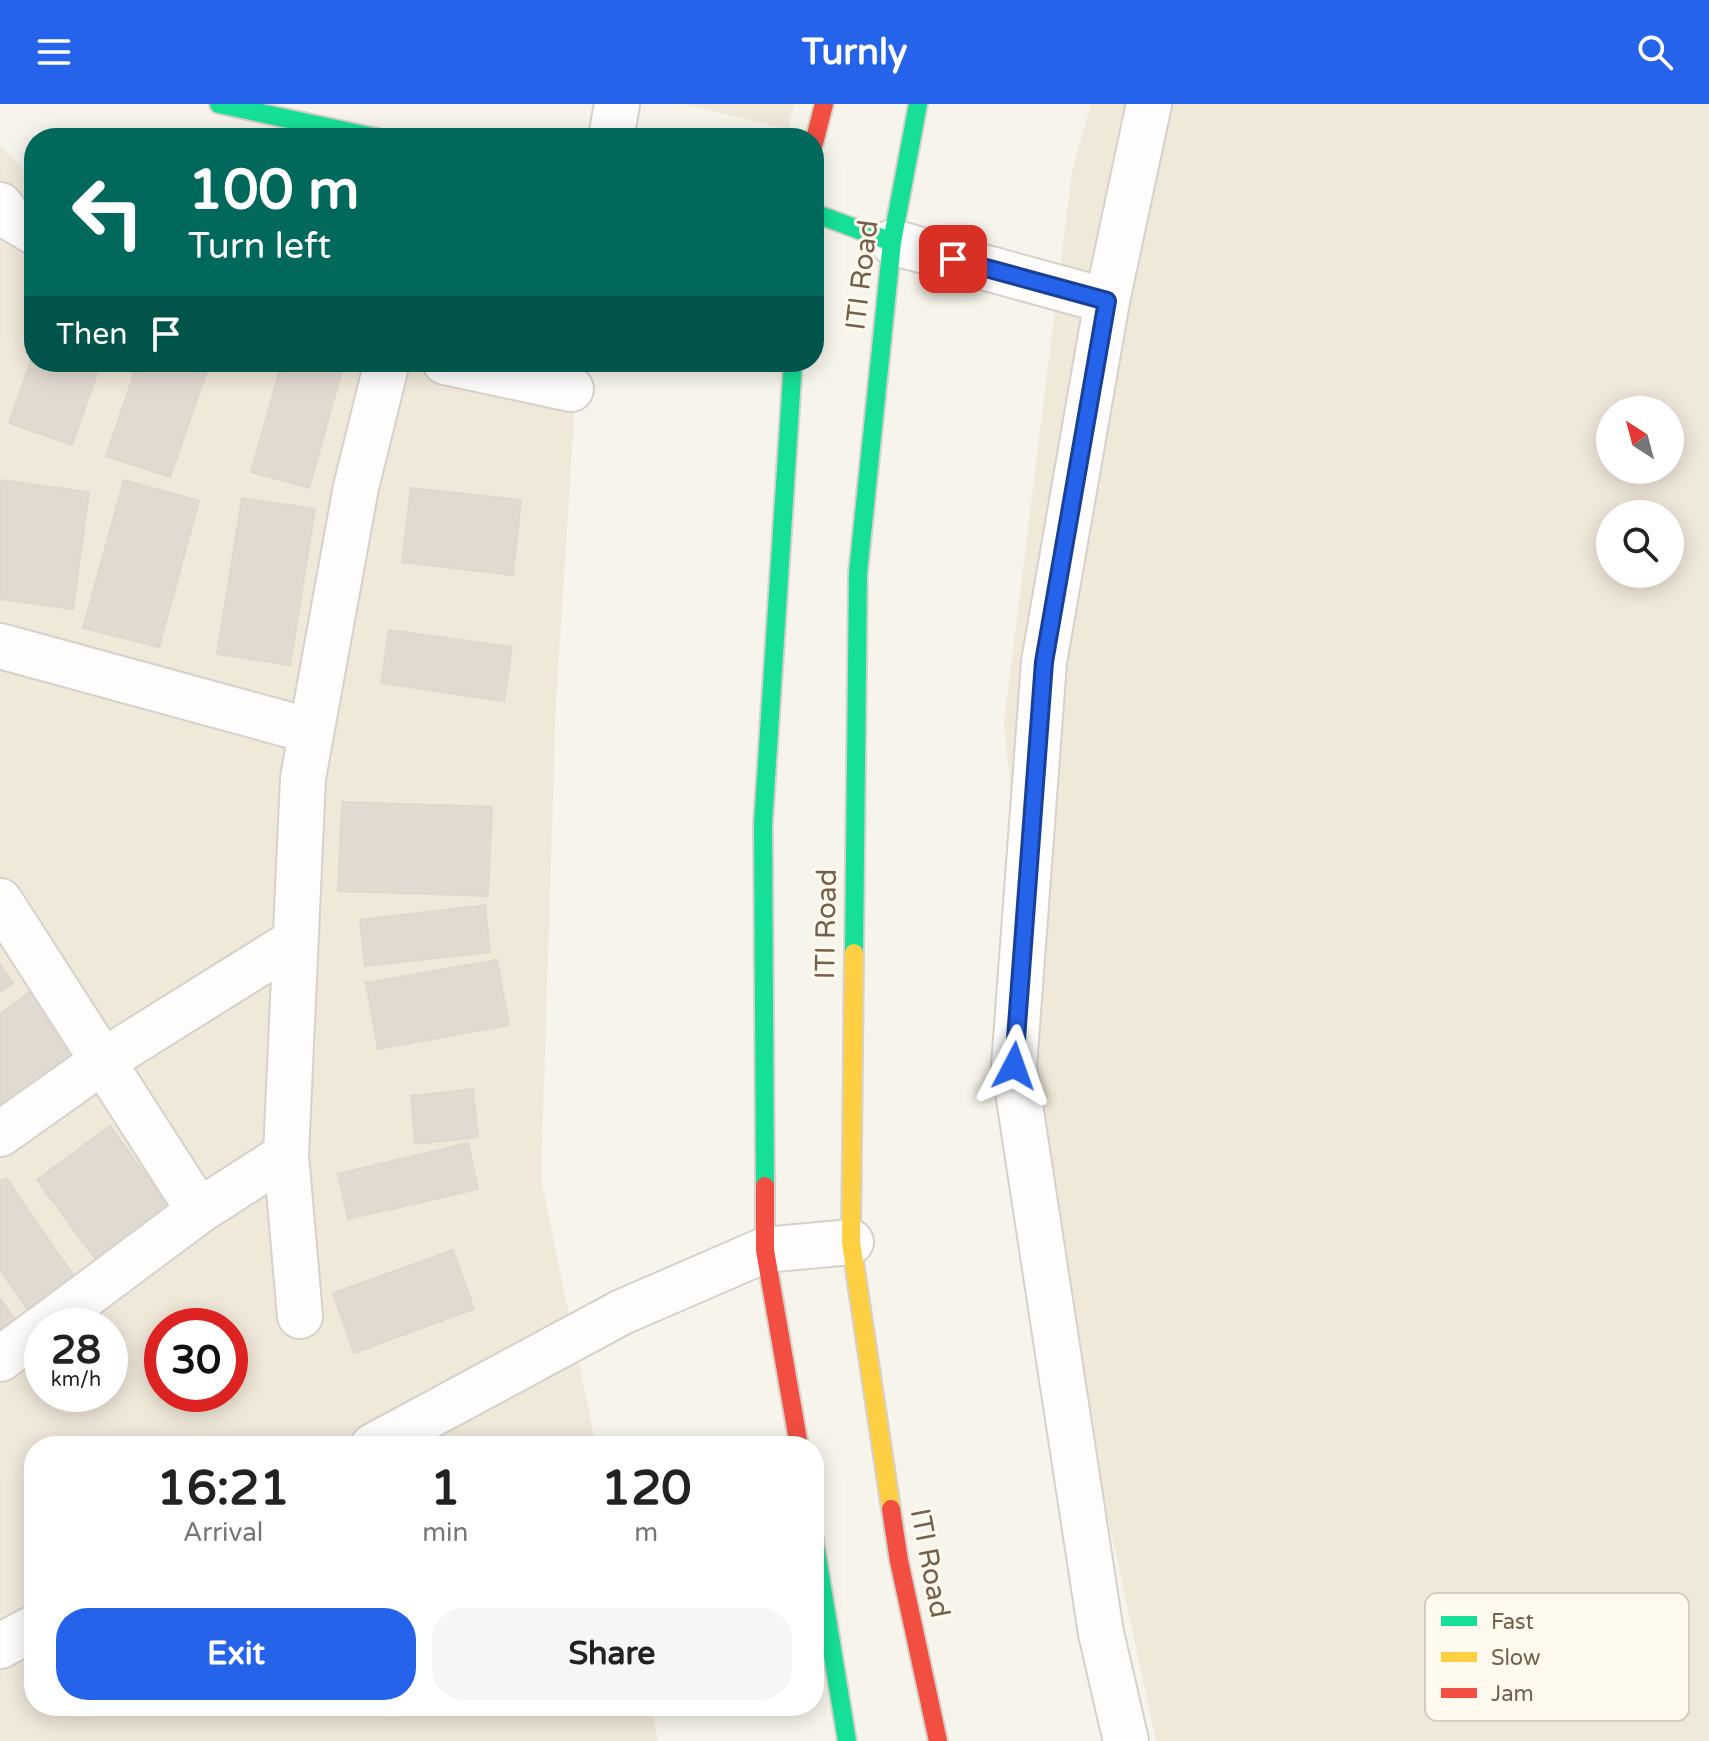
<!DOCTYPE html>
<html lang="en">
<head>
<meta charset="utf-8">
<style>
  :root { --surface:#fff; --page:#f6f6f6; --text:#222; --muted:#767676; --accent:#2563eb }
  body { margin:0; font-family:"Varela Round",sans-serif; background:var(--page); color:var(--text); height:100vh; display:flex; flex-direction:column; font-size:30px; white-space:nowrap }
  * { box-sizing:border-box; margin:0 }
  p { font-size:26px; color:var(--muted) }
  .icon { flex:none; width:44px; height:44px; fill:none; stroke:currentColor; stroke-width:2; stroke-linecap:round; stroke-linejoin:round }
  .map { position:relative; flex:1; overflow:hidden }
  .drawer { position:absolute; left:24px; top:1332px; width:800px; height:280px; display:flex; flex-direction:column; background:var(--surface); border-radius:32px; box-shadow:0 4px 20px #0003 }
  .drawer>* { flex:none }
  .banner { position:absolute; left:24px; top:24px; width:800px; height:244px; border-radius:32px; box-shadow:0 4px 20px #0003; background:#00695c; color:#fff; overflow:hidden }
  .needle { width:52px; rotate:324deg }
  .fabs { position:absolute; left:1596px; top:292px; display:grid; gap:16px }
  .fabs a { display:grid; place-items:center; width:88px; height:88px; border-radius:50%; background:var(--surface); box-shadow:0 4px 20px #0003; font-size:40px }
  .speed { position:absolute; left:24px; top:1204px; display:flex; gap:16px; font-size:40px; font-weight:700; text-align:center }
  .speed>* { display:grid; place-content:center; width:104px; height:104px; border-radius:50%; background:var(--surface); box-shadow:0 4px 20px #0003; line-height:1 }
  .speed small { font-size:20px; font-weight:400 }
  .speed .limit { border:12px solid #d22; background:#fff; color:#111 }
  .pin { position:absolute; display:grid; place-items:center; width:68px; height:68px; color:#fff; margin:-34px; border-radius:16px; box-shadow:0 4px 12px #0006 }
  .me { position:absolute; width:88px; margin:-44px; rotate:4deg; stroke-linejoin:round; filter:drop-shadow(0 0 6px #0008) }
  .turn { display:flex; align-items:center; gap:28px; height:168px; padding:0 32px; font-size:36px }
  .turn .icon { width:104px; height:104px; stroke-width:2.5 }
  .turn b { display:block; font-size:56px; line-height:68px }
  .then { display:flex; align-items:center; height:76px; padding:0 32px; background:#0003; gap:16px; font-size:30px }
  .eta { display:flex; justify-content:space-evenly; align-items:center; height:136px; text-align:center }
  .eta b { font-size:48px; font-weight:800; line-height:56px }
  .action { display:flex; gap:16px; margin-top:auto; padding:16px 32px }
  .action a { flex:1; height:92px; border-radius:32px; background:var(--accent); color:#fff; font-size:32px; font-weight:800; line-height:92px; text-align:center }
  .action a+a { background:var(--page); color:var(--text) }
  header { display:flex; justify-content:space-between; align-items:center; height:104px; padding:0 32px; background:var(--accent); color:#fff; font-size:36px; font-weight:800 }
  .map>svg:first-child { display:block }
  .residential { fill:#f0e8d9; fill-rule:evenodd }
  .building { fill:#e1dad0; stroke:#e0d8cd; stroke-width:2 }
  .lines { fill:none; stroke-linecap:round; stroke-linejoin:round }
  .street-casing { stroke:#d6d1ca; stroke-width:48 }
  .fast-casing { stroke:#d7d1c9; stroke-width:22 }
  .slow-casing { stroke:#d7d1c9; stroke-width:22 }
  .jam-casing { stroke:#d7d1c9; stroke-width:22 }
  .street { stroke:#fefdfc; stroke-width:44 }
  .fast { stroke:#16e098; stroke-width:18 }
  .slow { stroke:#ffcf43; stroke-width:18 }
  .jam { stroke:#f24e42; stroke-width:18 }
  .route-casing { stroke:#184099; stroke-width:20 }
  .route { stroke:#2563eb; stroke-width:14 }
  .labels { text-anchor:middle; dominant-baseline:central; stroke-width:6; stroke-linejoin:round; paint-order:stroke }
  .street-label { font-size:28px; fill:#75604b; stroke:#fffaed }
  .key { fill:#fffaed; stroke:#d6ccbc; stroke-width:2 }
  .key-label { font-size:22px; fill:#75604b }
</style>
</head>
<body>
<header><svg class="icon" aria-label="menu" viewBox="0 0 24 24"><path d="M4 6h16M4 12h16M4 18h16"/></svg>Turnly<svg class="icon" aria-label="search" viewBox="0 0 24 24"><circle cx="10" cy="10" r="6"/><path d="M15 15l6 6"/></svg></header>
<div class="map">
<svg width="1709" height="1637" viewBox="0 0 1709 1637">
  <rect width="100%" height="100%" fill="#f7f4eb"/>
  <g class="residential">
    <polygon points="685,0 794,0 788,25"/>
    <path d="M1091,0H1709V1637H1156L1065,1213L1004,619L1072,68ZM1610,306H1670V366H1610ZM1610,410H1670V470H1610Z"/>
    <path d="M0,41L34,77V258H495L576,283L556,598L541,1075L596,1342H34V1602H651L658,1637H0ZM42,1222H110V1290H42ZM162,1222H230V1290H162Z"/>
  </g>
  <g class="building">
    <polygon points="34,248 34,258 101,258 72,341 9,319"/>
    <polygon points="138,258 210,258 170,373 106,352"/>
    <polygon points="282,258 323,258 343,263 309,384 251,368"/>
    <polygon points="0,376 89,388 73,505 0,495"/>
    <polygon points="124,376 199,397 159,543 83,524"/>
    <polygon points="411,384 521,396 513,471 402,458"/>
    <polygon points="242,394 315,405 290,561 217,550"/>
    <polygon points="389,526 512,543 504,597 381,579"/>
    <polygon points="342,698 492,703 488,792 338,787"/>
    <polygon points="485,801 490,848 365,862 360,816"/>
    <polygon points="497,856 509,921 378,945 366,879"/>
    <polygon points="0,860 13,879 0,888"/>
    <polygon points="31,887 82,957 0,1018 0,910"/>
    <polygon points="473,985 478,1033 415,1040 411,992"/>
    <polygon points="110,1022 178,1115 105,1168 37,1076"/>
    <polygon points="468,1039 478,1085 348,1115 338,1070"/>
    <polygon points="6,1074 85,1188 38,1220 0,1166 0,1078"/>
    <polygon points="453,1146 474,1205 354,1249 333,1189"/>
    <polygon points="0,1194 24,1229 0,1246"/>
  </g>
  <g class="lines">
    <defs>
      <g id="street">
        <polyline points="611,34 617,0"/>
        <polyline points="0,101 9,113 34,128"/>
        <polyline points="892,138 1107,197"/>
        <polyline points="445,258 571,285"/>
        <polyline points="0,542 311,627"/>
        <polyline points="0,797 199,1107 45,1222"/>
        <polyline points="0,1030 103,957 295,837"/>
        <polyline points="199,1107 286,1051"/>
        <polyline points="300,1212 286,1051 303,674 356,383 387,258"/>
        <polyline points="0,1255 42,1224"/>
        <polyline points="373,1342 622,1208 765,1146 851,1138"/>
        <polyline points="0,1542 34,1524"/>
        <polyline points="1126,1637 1101,1529 1014,962 1044,558 1107,197 1149,0"/>
      </g>
      <g id="fast">
        <polyline points="219,0 378,34"/>
        <polyline points="814,109 892,138"/>
        <polyline points="854,849 858,469 892,138 918,0"/>
        <polyline points="765,1082 763,720 793,258"/>
        <polyline points="814,1435 847,1637"/>
      </g>
      <polyline id="slow" points="854,849 851,1138 891,1405"/>
      <g id="jam">
        <polyline points="814,39 824,0"/>
        <polyline points="765,1082 765,1146 799,1342"/>
        <polyline points="891,1405 899,1457 938,1637"/>
      </g>
    </defs>
    <use href="#street" class="street-casing"/>
    <use href="#fast" class="fast-casing"/>
    <use href="#slow" class="slow-casing"/>
    <use href="#jam" class="jam-casing"/>
    <use href="#street" class="street"/>
    <use href="#fast" class="fast"/>
    <use href="#slow" class="slow"/>
    <use href="#jam" class="jam"/>
  </g>
  <g class="lines">
    <defs>
      <polyline id="route" points="953,155 1107,197 1044,558 1014,962"/>
    </defs>
    <use href="#route" class="route-casing"/>
    <use href="#route" class="route"/>
  </g>
  <g class="labels">
    <g class="street-label">
      <text transform="translate(862 171) rotate(-83)">ITI Road</text>
      <text transform="translate(826 820) rotate(-89)">ITI Road</text>
      <text transform="translate(930 1459) rotate(79)">ITI Road</text>
    </g>
  </g>
  <rect x="1425" y="1489" width="264" height="128" rx="12" class="key"/>
  <rect x="1441" y="1512" width="36" height="10" fill="#16e098"/>
  <rect x="1441" y="1548" width="36" height="10" fill="#ffcf43"/>
  <rect x="1441" y="1584" width="36" height="10" fill="#f24e42"/>
  <g class="key-label">
    <text x="1491" y="1525">Fast</text>
    <text x="1491" y="1561">Slow</text>
    <text x="1491" y="1597">Jam</text>
  </g>
</svg>
<div class="fabs">
<a><svg class="needle" viewBox="-14 -14 28 28"><path d="M0-13l5 13h-10z" fill="#e53935"/><path d="M0 13l5-13h-10z" fill="#767676"/></svg></a>
<a><svg class="icon" aria-label="search" viewBox="0 0 24 24"><circle cx="10" cy="10" r="6"/><path d="M15 15l6 6"/></svg></a>
</div>
<div class="speed"><div>28<small>km/h</small></div><div class="limit">30</div></div>
<div class="pin" style="left:953px;top:155px;background:#d93025"><svg class="icon" aria-label="arrive" viewBox="0 0 24 24"><path d="M6 21V4h12l-3 4 3 4H6"/></svg></div>
<svg class="me" style="left:1014px;top:962px" viewBox="-20 -20 40 40"><path d="M0-17L14 15 0 8-14 15z" fill="#2563eb" stroke="#fff" stroke-width="4"/></svg>
<div class="banner">
<div class="turn"><svg class="icon" aria-label="left" viewBox="0 0 24 24"><path d="M17 20v-9H6M10 6l-5 5 5 5"/></svg><div><b>100 m</b>Turn left</div></div>
<div class="then">Then<svg class="icon" aria-label="arrive" viewBox="0 0 24 24"><path d="M6 21V4h12l-3 4 3 4H6"/></svg></div>
</div>
<section class="drawer">
<div class="eta">
<div><b>16:21</b><p>Arrival</p></div>
<div><b>1</b><p>min</p></div>
<div><b>120</b><p>m</p></div>
</div>
<div class="action"><a>Exit</a><a>Share</a></div>
</section>
</div>
</body>
</html>
